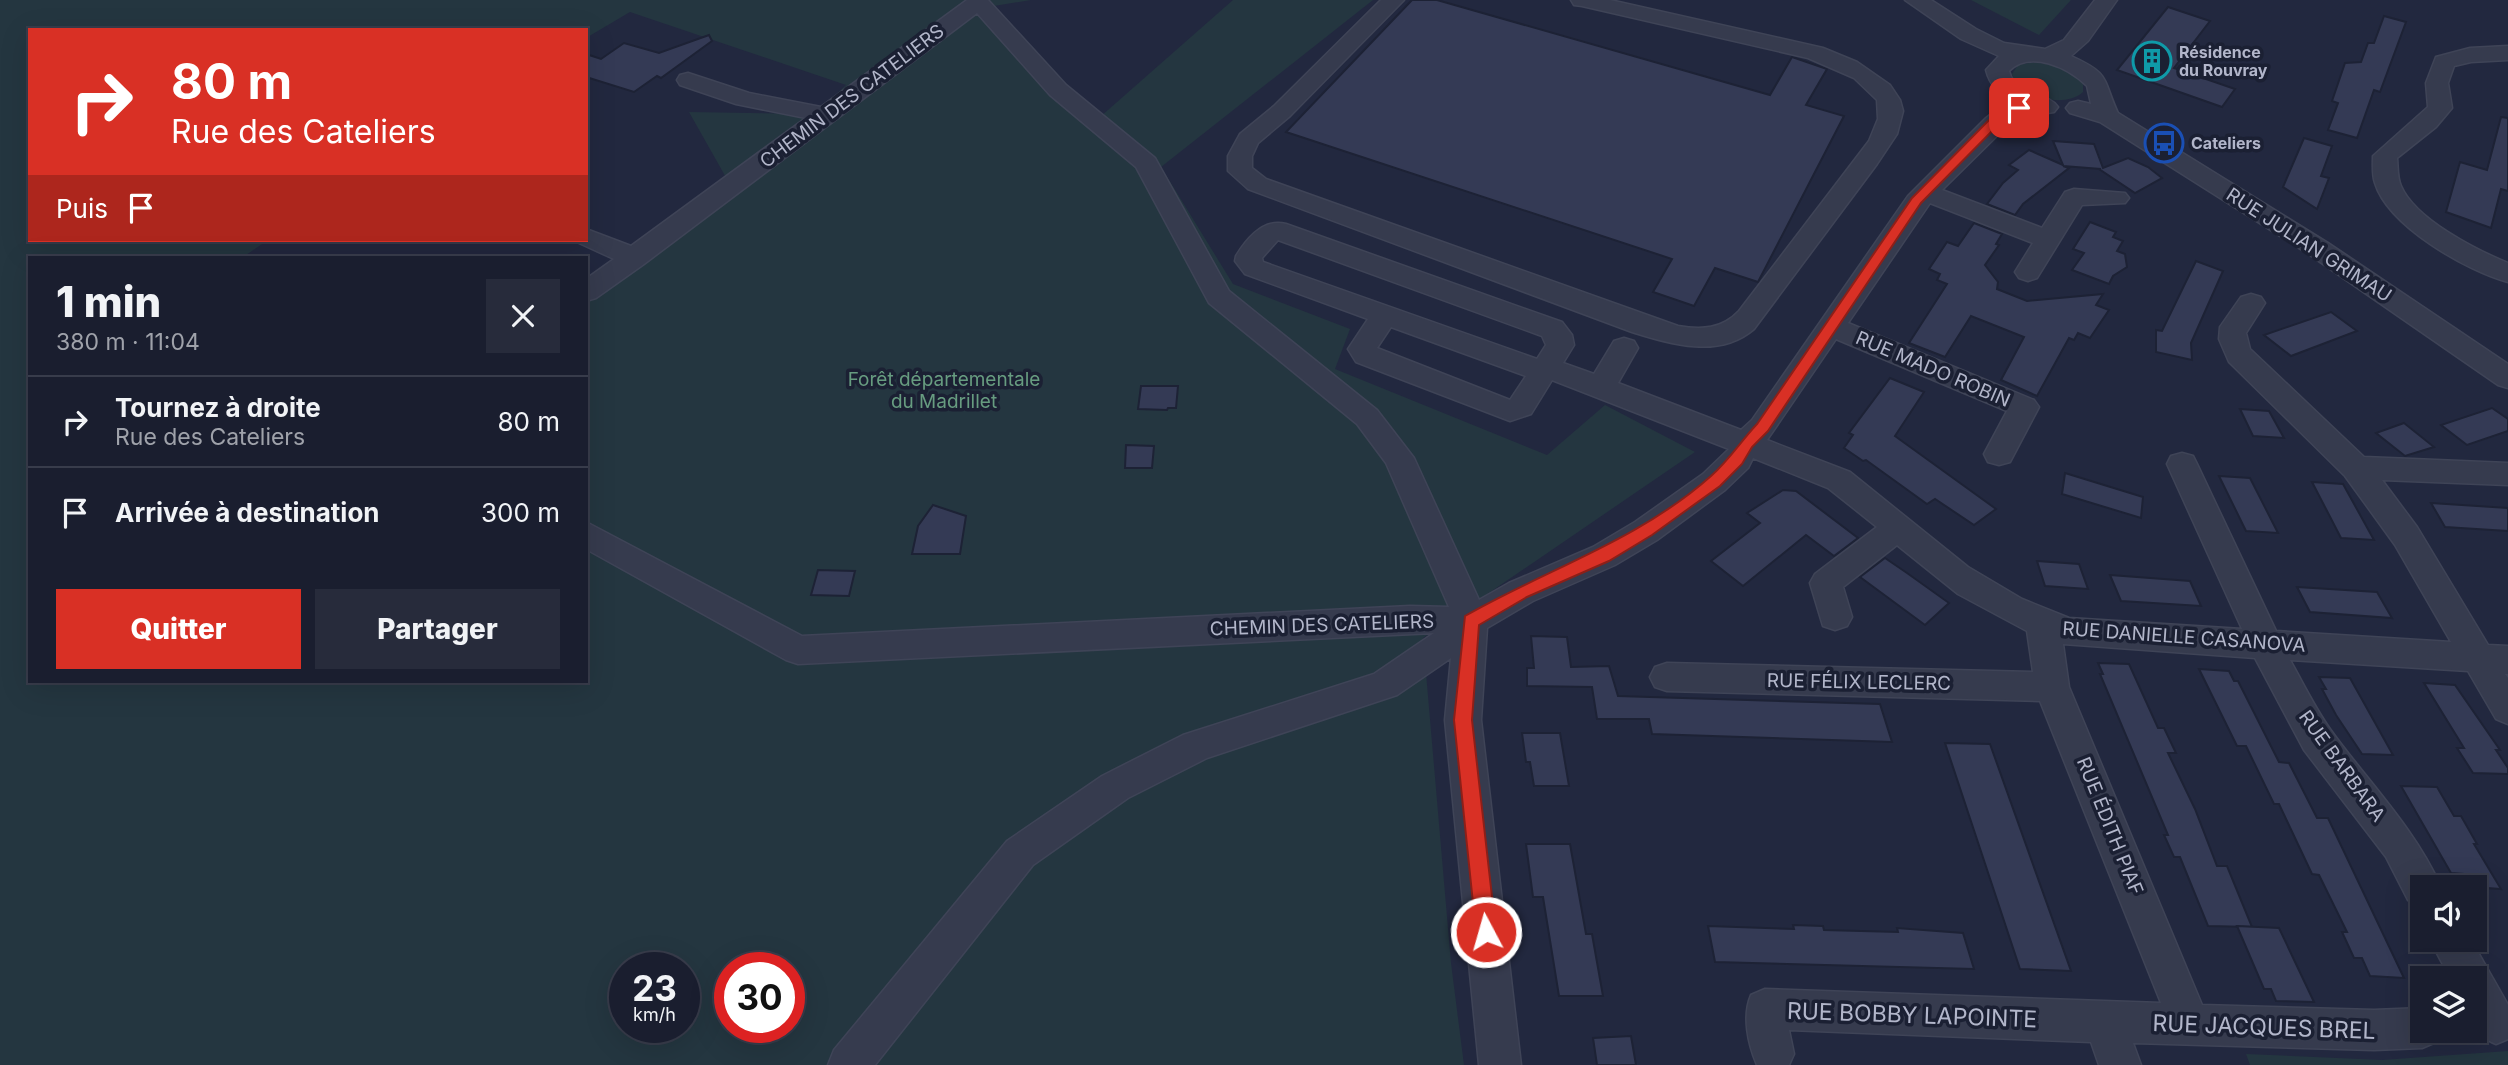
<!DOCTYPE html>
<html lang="fr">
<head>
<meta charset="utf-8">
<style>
  :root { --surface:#1a1e2f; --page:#272b3b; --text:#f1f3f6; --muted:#9fa2aa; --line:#383c4b; --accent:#d93025 }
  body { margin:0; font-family:Inter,sans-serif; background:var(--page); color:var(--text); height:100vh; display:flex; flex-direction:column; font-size:26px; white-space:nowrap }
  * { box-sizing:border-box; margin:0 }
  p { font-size:23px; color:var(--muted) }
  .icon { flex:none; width:38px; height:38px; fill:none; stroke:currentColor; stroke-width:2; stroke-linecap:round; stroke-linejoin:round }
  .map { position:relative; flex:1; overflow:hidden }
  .details { position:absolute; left:28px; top:256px; width:560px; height:427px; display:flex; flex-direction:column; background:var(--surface); border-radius:0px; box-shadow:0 7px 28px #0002,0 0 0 2px var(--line) }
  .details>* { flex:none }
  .guide { position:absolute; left:28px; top:28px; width:560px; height:214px; border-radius:0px; box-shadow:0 7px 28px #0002,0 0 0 2px var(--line); background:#d93025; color:#fff; overflow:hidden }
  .fabs { position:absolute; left:2410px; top:875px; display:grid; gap:14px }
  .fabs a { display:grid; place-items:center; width:77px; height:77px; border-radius:0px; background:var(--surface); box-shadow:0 7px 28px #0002,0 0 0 2px var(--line); font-size:35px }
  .speed { position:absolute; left:609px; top:952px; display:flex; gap:14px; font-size:35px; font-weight:700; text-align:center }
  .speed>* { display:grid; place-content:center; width:91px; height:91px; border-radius:50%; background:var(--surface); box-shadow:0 7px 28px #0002,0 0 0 2px var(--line); line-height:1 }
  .speed small { font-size:18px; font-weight:400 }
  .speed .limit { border:10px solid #d22; background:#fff; color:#111 }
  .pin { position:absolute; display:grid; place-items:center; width:60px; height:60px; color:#fff; margin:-30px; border-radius:14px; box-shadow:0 4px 10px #0006 }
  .me { position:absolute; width:77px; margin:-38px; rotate:354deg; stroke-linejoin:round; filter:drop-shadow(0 0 5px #0008) }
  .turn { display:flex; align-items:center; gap:24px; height:147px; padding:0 28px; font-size:32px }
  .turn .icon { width:91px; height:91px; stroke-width:2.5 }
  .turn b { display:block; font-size:49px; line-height:60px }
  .then { display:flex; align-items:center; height:66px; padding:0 28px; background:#0003; gap:14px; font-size:26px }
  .round { display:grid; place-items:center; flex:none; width:74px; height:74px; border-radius:0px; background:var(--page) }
  .headline { display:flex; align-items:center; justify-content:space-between; height:119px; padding:0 28px }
  h1 { font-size:42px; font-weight:800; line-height:52px }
  .cta { display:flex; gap:14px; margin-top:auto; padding:14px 28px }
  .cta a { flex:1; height:80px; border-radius:0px; background:var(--accent); color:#fff; font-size:28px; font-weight:800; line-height:80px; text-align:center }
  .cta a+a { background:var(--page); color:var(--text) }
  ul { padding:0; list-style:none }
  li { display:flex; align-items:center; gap:21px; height:91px; padding:0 28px; border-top:2px solid var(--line) }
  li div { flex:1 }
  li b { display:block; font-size:26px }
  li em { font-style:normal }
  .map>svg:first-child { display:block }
  .green { fill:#243640; fill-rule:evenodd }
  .building { fill:#343a55; stroke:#1d2235; stroke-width:2 }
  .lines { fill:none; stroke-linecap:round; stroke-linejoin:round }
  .minor-casing { stroke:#3f4457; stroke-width:3 }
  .minor { fill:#363b4e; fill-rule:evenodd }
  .route { fill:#d93025; stroke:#8d1f18; stroke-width:2 }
  .labels { text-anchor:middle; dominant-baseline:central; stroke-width:7; stroke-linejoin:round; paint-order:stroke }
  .far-poi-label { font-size:16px; font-weight:bold; fill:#b2b6ca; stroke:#1b2033; text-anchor:start }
  .street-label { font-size:19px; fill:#b2b6ca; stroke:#1b2033 }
  .park-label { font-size:19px; fill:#679c80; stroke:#1b2033 }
  .near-street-label { font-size:23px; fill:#b2b6ca; stroke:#1b2033 }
</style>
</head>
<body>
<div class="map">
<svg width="2508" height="1065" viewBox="0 0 2508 1065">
  <rect width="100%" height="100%" fill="#22283f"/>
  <g class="green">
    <path d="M0,0H1031L994,6L1065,87L1100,117L1233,0H1373L1161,167L1233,284L1350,329L1335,369L1547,455L1605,405L1695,452L1423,638L1451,963L1464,1065H0ZM630,12L846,85L815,114L689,112L728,181L586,284V681H30V257H243L268,240H30V30H586V38ZM625,968H684V1027H625ZM730,968H789V1027H730Z"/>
    <polygon points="1971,0 2071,0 2039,35"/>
    <path d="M2034,62L2064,67L2083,82V92C2065,109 2019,98 2012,74L2018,65Z"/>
    <polygon points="2508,1051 2508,1065 2250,1065 2246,1054 2382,1060"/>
  </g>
  <g class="building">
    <polygon points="1412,0 1437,0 1770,95 1792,57 1795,58 1827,69 1806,105 1844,116 1758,282 1715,268 1694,306 1653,292 1672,259 1286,132"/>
    <polygon points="2168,7 2210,21 2174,68 2235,89 2222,107 2117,70"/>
    <polygon points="2384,16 2406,22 2380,92 2374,90 2357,138 2328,130 2338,103 2332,101 2345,63 2361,62 2368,43 2374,43"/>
    <polygon points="709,35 712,41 661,78 657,76 634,92 586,77 586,54 601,59 624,43 659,53"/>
    <polygon points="2501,117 2508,118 2508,191 2501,189 2491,228 2446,212 2460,162 2487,170"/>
    <polygon points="2304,138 2332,146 2321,176 2329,178 2317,209 2283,187"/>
    <polygon points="2053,141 2094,144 2103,168 2128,158 2148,167 2162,178 2135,193 2099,169 2101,169 2063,166 2069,168 2023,204 2015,215 1987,204 2003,183 2018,170 2009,165 2029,150 2063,165"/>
    <polygon points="2090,222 2116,232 2113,237 2123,241 2117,251 2125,254 2127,267 2113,276 2109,284 2072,270 2084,253 2073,249"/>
    <polygon points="1974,223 2002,234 1996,244 1999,245 1985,265 1998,282 1997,289 2027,301 2103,294 2096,305 2109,310 2090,338 2078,333 2074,340 2069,338 2037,396 2001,380 2024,337 1971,316 1945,357 1909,343 1947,284 1937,280 1940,274 1929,269 1947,242 1958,246"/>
    <polygon points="2196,261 2223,271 2191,343 2192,360 2156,352 2156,330 2162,331"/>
    <polygon points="2331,312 2357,331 2291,356 2264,335"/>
    <polygon points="1890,378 1924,392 1895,436 1996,509 1974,525 1935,499 1927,504 1866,460 1863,461 1844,448 1853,435 1849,433"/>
    <polygon points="1141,386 1178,386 1176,408 1168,408 1167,410 1138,409"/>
    <polygon points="2492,408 2508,419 2508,431 2467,445 2441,425"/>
    <polygon points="2240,409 2269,411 2284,438 2253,436"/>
    <polygon points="2404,423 2434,447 2405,456 2376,433"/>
    <polygon points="1126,445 1154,446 1152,468 1125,468"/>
    <polygon points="2065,473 2143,497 2141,518 2062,494"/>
    <polygon points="2219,476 2250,478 2278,533 2246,531"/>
    <polygon points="2312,482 2343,484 2374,540 2341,538"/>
    <polygon points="1783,490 1796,491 1858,538 1834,556 1806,535 1743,586 1711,561 1760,523 1747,513"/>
    <polygon points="2431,503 2508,508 2508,531 2445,527"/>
    <polygon points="933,505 966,516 960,554 912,554 918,526"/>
    <polygon points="1885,558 1907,573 1949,603 1925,625 1860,577"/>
    <polygon points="2037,561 2079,564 2088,589 2045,586"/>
    <polygon points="818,570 855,571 849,596 811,595"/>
    <polygon points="2110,575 2190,581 2201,606 2121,601"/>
    <polygon points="2297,587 2377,592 2392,618 2310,612"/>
    <polygon points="1531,636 1567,637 1571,667 1609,666 1618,696 1880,704 1892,742 1652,734 1649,719 1597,719 1592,687 1527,686 1527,668 1534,668"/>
    <polygon points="2098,663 2129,664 2158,728 2164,728 2176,753 2168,753 2195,809 2217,866 2227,866 2252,927 2208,926 2180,857 2174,857 2164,835 2168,835 2100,674 2103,674"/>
    <polygon points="2199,669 2229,671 2234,681 2238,681 2279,762 2289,763 2317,818 2328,818 2404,978 2370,976 2362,958 2354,958 2342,932 2347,932 2319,875 2312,874 2279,804 2274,804 2246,746 2237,746"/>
    <polygon points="2319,677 2350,678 2393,755 2362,754 2336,715 2322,689 2326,689"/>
    <polygon points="2424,683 2455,685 2500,750 2496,750 2508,768 2508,774 2473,773 2457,748 2464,748"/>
    <polygon points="1522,733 1560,733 1569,786 1534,786 1530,762 1526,762"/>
    <polygon points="1945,743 1990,744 2071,971 2020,969"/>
    <polygon points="2401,786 2437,787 2454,816 2461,816 2477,844 2474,844 2501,889 2472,887 2464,874 2451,873"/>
    <polygon points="1526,844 1570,844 1586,934 1592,934 1603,996 1559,996 1543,897 1533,897"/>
    <polygon points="1793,925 1823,926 1824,930 1898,932 1897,928 1963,933 1974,969 1715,962 1708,926 1794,929"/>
    <polygon points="2237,926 2279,928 2314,1002 2276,1001 2271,989 2264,989"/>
    <polygon points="1631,1036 1636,1065 1597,1065 1593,1038"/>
  </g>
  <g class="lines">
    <defs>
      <g id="minor">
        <path d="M967,0H988L1066,85L1155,158L1229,291L1377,410L1414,458L1479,600L1509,583L1593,547L1635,522L1703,474L1729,449L1552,380L1531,414L1510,421L1356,362L1348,349L1368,319L1245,274L1235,261L1236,256C1247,238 1264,218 1286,224L1562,322L1572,335L1574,345L1563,363L1594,374L1614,341L1624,338L1634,341L1638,348L1618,383L1741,430L1752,420L1908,196L1985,119L2000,107L2014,104C2000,96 1990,86 1986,70L1999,56L1961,39L1905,0H1931L1976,29L2004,43L2045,49L2064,40L2095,0H2117L2088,41L2071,56C2111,74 2102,78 2118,113L2328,243L2508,364V388L2498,385L2310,255L2100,122L2070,113L2066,108L2070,103L2078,101L2091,104L2087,86C2068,67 2030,50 2009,71C2017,100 2046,90 2058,107L2054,112L2015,118L1942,190L2042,228L2065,192L2074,189L2125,193L2129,198L2125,203L2082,205L2037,278L2028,281L2019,278L2015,272L2033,243L1930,203L1848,323L2034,400L2039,407L2010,462L1999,465L1988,462L1984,454L2007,411L1836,339L1767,440L1850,472L1968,567L2022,599L2069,618L2242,629L2167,464L2171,456L2182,453L2193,456L2197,464L2276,631L2451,642L2395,545L2345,476L2229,362L2219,339L2220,327L2241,297L2251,294L2261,297L2265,303L2246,333L2250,349L2364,457L2508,463V485L2382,480L2417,527L2488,645L2508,646V674H2505L2508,678V724L2496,719L2468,671L2290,660C2303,683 2315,708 2330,729C2368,782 2414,827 2441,887H2422V905L2408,900L2386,857L2304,750L2255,658L2063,644L2069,687L2202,1005L2374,1010L2422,1008V1031H2441L2436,1042L2422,1048L2374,1050L2133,1043L2141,1065H2099L2091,1042L1789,1030L1794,1054L1789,1065H1757C1748,1044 1742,1016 1751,995L1765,989L2161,1003L2040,701L1667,691L1655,687L1650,677L1655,667L1667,663L2033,672L2027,631L1958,594L1897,545L1843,587L1852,617L1847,626L1835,630L1823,626L1810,583L1815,574L1877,527L1828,488L1753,458L1748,468L1725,490L1657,540L1615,565L1533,601L1487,628L1481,720L1521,1065H1479L1445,720L1451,658L1397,695L1207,758L1128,798L1033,865L875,1065H828L834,1050L1007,841L1102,776L1183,735L1374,674L1434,633L798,664L786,660L586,549V522L802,636L1410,606L1449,607L1386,463L1357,424L1209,303L1136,167L1050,95L977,13L644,264L596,298L586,301V279L614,259L579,243L577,240H586V229L631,246L806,118L736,104L680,85L677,80L680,75L688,73L749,93L821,107ZM1278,240L1542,336L1546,345L1537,359L1263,262L1262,258ZM1391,327L1526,376L1510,400L1377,348Z"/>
        <path d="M1381,0H1404L1290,116L1258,143L1252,156V168L1266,179L1678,326C1702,330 1722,329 1739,311L1869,141L1878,119L1877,100L1854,78L1808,58L1582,6L1574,5L1571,0H1610L1823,48L1857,62L1890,85L1900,100L1903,111L1897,134L1877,164L1754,329C1719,359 1671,344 1632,332L1248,189L1228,171V156L1240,134L1274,106Z"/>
        <path d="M2508,46V60L2471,62L2454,66L2448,83L2452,108L2436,127L2397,158C2398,167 2397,177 2401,186C2415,219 2476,250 2508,263V282C2467,271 2388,226 2375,183C2372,175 2373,165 2373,156L2428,107L2426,83L2436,57L2470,48Z"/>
        <path d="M2430,940H2471L2508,1005V1039L2496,1044C2466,1032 2474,1006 2474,978H2450Z"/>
      </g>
    </defs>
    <use href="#minor" class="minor-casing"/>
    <use href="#minor" class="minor"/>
  </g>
  <path class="route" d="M2019,105L2025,108L1997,126L1921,203L1768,431L1752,447L1742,464L1720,486L1652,535L1609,561L1527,597L1479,625L1472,720L1496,932L1493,939L1486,941L1479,939L1476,932L1454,720L1465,616C1547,569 1638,541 1711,476C1729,460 1741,441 1757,424L1912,198L1988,121L2004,109Z"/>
  <defs>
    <symbol id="building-ring" viewBox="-11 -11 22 22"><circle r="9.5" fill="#1b2033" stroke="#0f9aa8" stroke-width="1.5"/><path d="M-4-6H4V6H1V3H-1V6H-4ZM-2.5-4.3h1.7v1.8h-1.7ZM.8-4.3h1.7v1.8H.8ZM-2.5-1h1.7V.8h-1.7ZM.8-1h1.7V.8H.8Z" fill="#0f9aa8"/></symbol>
    <symbol id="bus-ring" viewBox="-11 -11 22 22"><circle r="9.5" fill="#1b2033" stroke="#1a4fb4" stroke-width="1.5"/><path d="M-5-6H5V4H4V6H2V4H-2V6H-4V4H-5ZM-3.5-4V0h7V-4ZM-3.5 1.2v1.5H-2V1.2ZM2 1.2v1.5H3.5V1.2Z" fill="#1a4fb4"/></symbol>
  </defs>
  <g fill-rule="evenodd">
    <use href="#building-ring" x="2130" y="39" width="44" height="44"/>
    <use href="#bus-ring" x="2142" y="121" width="44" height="44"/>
  </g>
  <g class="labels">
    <g class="far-poi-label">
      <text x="2179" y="52">Résidence<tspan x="2179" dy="18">du Rouvray</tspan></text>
      <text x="2191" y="143">Cateliers</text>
    </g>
    <g class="street-label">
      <text transform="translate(852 96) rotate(-37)">CHEMIN DES CATELIERS</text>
      <text transform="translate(2309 245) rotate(33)">RUE JULIAN GRIMAU</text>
      <text transform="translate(1933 369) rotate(23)">RUE MADO ROBIN</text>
      <text transform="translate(1322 625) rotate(-2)">CHEMIN DES CATELIERS</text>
      <text transform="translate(2184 637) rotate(4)">RUE DANIELLE CASANOVA</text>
      <text transform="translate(1859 682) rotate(1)">RUE FÉLIX LECLERC</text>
      <text transform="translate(2342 766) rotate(54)">RUE BARBARA</text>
      <text transform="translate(2110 826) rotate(68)">RUE ÉDITH PIAF</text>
    </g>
    <g class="park-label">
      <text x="944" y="379">Forêt départementale<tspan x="944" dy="22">du Madrillet</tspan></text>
    </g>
    <g class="near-street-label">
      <text transform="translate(1912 1015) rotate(2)">RUE BOBBY LAPOINTE</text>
      <text transform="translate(2264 1027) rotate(2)">RUE JACQUES BREL</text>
    </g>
  </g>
</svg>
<div class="fabs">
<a><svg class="icon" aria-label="sound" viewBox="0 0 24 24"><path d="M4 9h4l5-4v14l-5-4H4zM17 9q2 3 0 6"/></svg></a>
<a><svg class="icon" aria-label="layers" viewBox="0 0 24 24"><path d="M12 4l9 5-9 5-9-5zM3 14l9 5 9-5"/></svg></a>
</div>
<div class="speed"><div>23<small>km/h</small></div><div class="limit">30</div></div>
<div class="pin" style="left:2019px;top:108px;background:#d93025"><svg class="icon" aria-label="arrive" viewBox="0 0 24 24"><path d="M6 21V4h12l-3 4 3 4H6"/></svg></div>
<svg class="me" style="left:1486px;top:932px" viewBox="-20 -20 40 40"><circle r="17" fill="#d93025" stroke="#fff" stroke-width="3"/><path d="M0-11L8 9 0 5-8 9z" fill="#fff"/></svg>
<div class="guide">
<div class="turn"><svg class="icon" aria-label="right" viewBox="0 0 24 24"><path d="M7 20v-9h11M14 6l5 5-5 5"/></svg><div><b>80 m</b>Rue des Cateliers</div></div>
<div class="then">Puis<svg class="icon" aria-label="arrive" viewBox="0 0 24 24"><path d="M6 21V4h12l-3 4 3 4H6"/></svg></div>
</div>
<section class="details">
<div class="headline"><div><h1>1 min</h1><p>380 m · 11:04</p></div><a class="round"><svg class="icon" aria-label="close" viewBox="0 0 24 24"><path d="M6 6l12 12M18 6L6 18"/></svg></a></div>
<ul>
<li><svg class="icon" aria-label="right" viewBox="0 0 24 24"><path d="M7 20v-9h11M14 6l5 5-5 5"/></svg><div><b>Tournez à droite</b><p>Rue des Cateliers</p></div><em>80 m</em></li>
<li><svg class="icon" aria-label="arrive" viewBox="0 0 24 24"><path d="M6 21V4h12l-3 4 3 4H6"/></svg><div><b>Arrivée à destination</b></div><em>300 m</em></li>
</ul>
<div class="cta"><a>Quitter</a><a>Partager</a></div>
</section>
</div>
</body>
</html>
